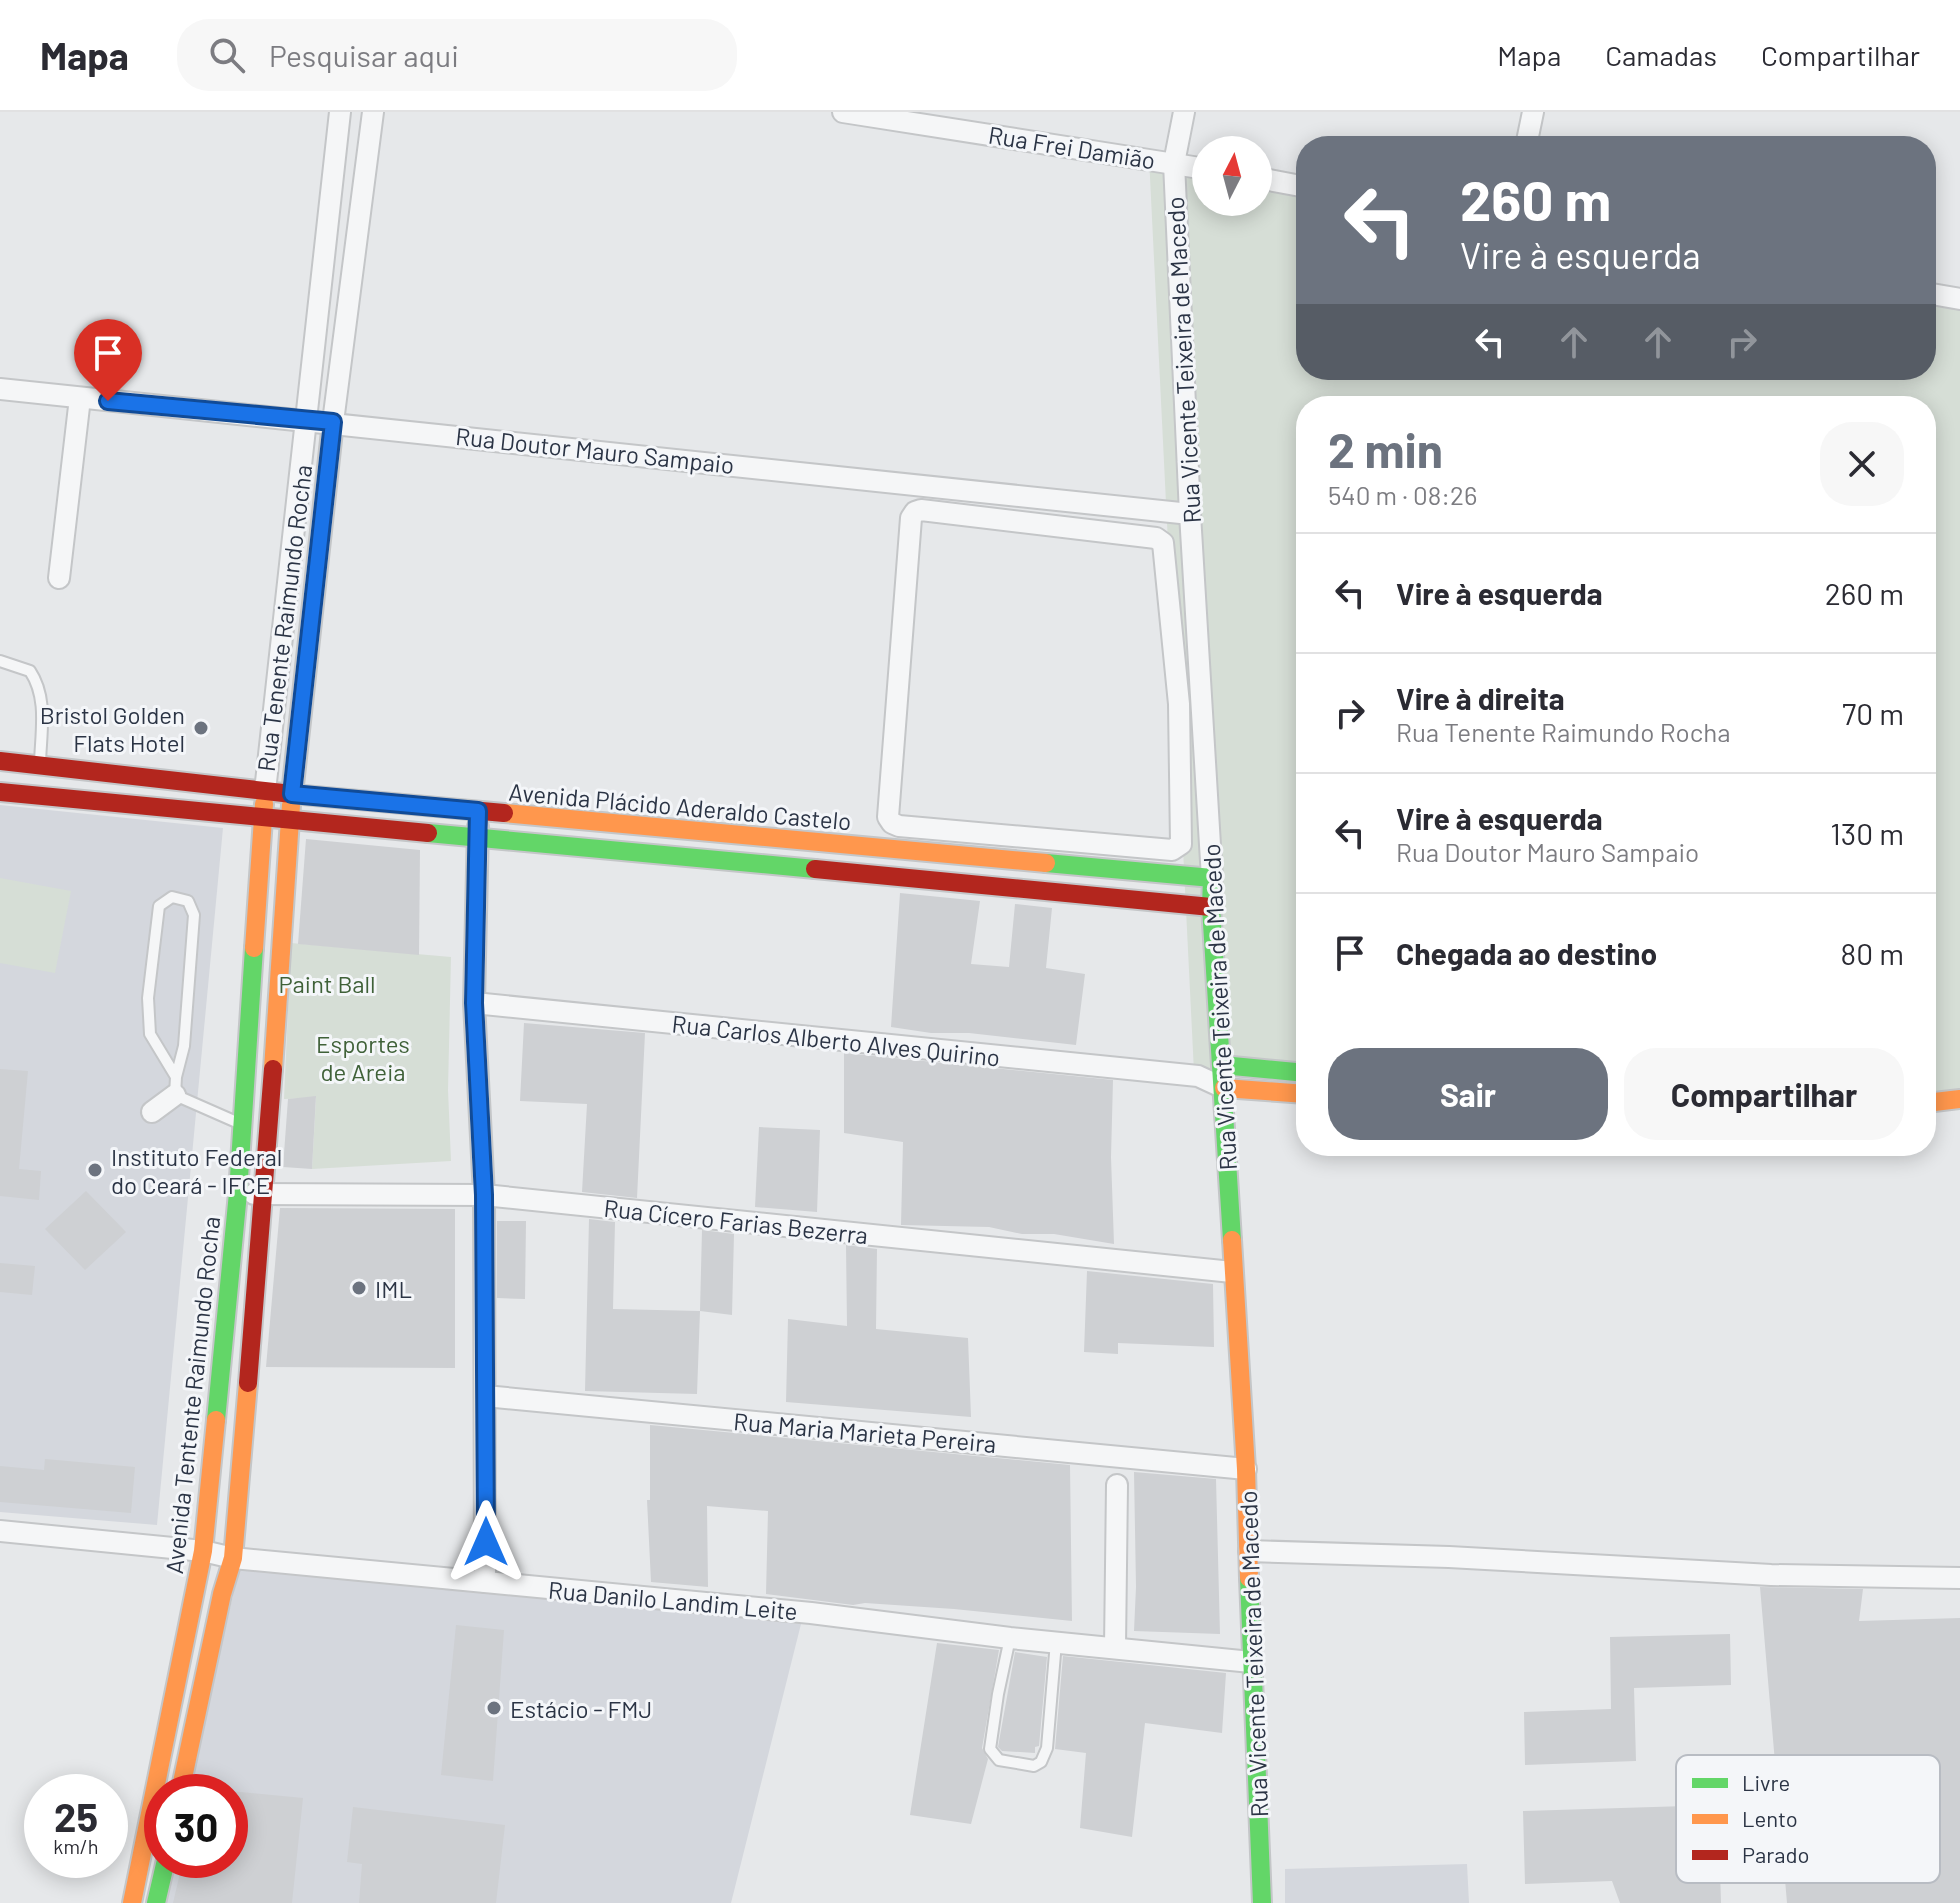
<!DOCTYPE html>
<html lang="pt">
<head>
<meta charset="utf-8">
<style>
  :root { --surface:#fff; --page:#f7f7f7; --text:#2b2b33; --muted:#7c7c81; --line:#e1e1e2; --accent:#6c737f }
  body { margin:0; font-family:Barlow,sans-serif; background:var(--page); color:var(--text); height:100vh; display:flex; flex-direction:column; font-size:30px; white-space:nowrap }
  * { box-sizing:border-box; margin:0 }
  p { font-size:26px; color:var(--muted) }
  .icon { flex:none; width:44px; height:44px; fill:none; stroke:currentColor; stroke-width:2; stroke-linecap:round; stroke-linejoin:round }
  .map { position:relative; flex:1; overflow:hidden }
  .side { position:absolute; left:1296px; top:284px; width:640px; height:760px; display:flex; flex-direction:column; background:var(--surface); border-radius:32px; box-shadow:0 4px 20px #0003 }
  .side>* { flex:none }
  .top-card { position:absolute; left:1296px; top:24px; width:640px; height:244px; border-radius:32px; box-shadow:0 4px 20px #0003; background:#6c737f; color:#fff; overflow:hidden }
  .needle { width:52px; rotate:6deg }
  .tools { position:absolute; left:1192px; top:24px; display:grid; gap:16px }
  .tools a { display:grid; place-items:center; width:80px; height:80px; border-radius:50%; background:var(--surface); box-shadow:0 4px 20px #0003; font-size:40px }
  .speed { position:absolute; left:24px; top:1662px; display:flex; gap:16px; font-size:40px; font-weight:700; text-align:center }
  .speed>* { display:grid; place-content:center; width:104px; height:104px; border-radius:50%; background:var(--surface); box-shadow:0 4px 20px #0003; line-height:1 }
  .speed small { font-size:20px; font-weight:400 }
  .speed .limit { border:12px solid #d22; background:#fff; color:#111 }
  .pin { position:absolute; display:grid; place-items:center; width:68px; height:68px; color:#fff; margin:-82px -34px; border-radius:50% 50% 50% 0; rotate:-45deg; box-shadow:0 0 8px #0007 }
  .pin .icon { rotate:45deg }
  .me { position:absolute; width:88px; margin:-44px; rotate:0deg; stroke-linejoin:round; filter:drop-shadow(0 0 6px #0008) }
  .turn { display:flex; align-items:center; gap:28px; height:168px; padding:0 32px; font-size:36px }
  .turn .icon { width:104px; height:104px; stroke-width:2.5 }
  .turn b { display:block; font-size:56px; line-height:68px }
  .lanes { display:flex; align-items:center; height:76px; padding:0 32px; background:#0003; justify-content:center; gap:40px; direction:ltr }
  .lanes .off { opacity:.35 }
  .round { display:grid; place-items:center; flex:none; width:84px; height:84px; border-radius:32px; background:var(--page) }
  .head { display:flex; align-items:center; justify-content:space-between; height:136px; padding:0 32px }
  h1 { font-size:48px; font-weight:700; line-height:60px; color:var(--accent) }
  .cta { display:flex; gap:16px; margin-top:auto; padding:16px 32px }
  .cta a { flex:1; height:92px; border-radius:32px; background:var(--accent); color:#fff; font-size:32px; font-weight:700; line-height:92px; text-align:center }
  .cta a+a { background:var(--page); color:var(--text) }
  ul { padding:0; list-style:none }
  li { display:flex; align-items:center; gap:24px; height:120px; padding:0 32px; border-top:2px solid var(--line) }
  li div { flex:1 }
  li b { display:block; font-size:30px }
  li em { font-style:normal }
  header { display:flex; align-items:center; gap:48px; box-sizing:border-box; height:112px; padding:0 40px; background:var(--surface); border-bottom:2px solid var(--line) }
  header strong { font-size:38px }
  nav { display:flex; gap:44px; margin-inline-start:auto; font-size:28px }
  .search { width:560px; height:72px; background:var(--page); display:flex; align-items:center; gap:20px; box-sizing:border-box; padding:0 28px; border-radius:32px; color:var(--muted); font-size:30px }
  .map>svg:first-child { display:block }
  .built { fill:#d4d7dd }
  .green { fill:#d6ded6 }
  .building { fill:#ced0d3 }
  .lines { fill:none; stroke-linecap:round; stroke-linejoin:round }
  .lane-casing { stroke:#c4c6c8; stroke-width:14 }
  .street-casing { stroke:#c4c6c8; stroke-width:24 }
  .fast-casing { stroke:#c4c6c8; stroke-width:22 }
  .slow-casing { stroke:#c4c6c8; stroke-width:22 }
  .jam-casing { stroke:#c4c6c8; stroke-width:22 }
  .lane { stroke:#f5f6f7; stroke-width:10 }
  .street { stroke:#f5f6f7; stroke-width:20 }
  .fast { stroke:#63d668; stroke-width:18 }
  .slow { stroke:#ff974d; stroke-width:18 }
  .jam { stroke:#b3261e; stroke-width:18 }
  .route-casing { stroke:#114b97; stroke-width:20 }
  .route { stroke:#1a73e8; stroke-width:14 }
  .poi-dot { fill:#6c737f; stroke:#f4f6f9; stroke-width:3 }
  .labels { text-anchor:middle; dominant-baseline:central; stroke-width:6; stroke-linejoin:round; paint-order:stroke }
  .street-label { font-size:24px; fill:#2b3445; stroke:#f4f6f9 }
  .poi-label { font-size:24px; fill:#2b3445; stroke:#f4f6f9; text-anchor:start }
  .park-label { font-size:24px; fill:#3f6138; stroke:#f4f6f9 }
  .key { fill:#f4f6f9; stroke:#b8bcc3; stroke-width:2 }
  .key-label { font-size:22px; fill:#2b3445 }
</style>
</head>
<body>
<header>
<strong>Mapa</strong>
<div class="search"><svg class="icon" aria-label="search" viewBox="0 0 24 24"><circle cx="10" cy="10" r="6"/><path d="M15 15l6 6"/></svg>Pesquisar aqui</div>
<nav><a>Mapa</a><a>Camadas</a><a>Compartilhar</a></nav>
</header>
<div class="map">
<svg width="1960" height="1791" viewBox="0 0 1960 1791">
  <rect width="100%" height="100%" fill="#e6e8ea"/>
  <g class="built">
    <polygon points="0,693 223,716 157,1413 0,1400"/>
    <polygon points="239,1456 801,1512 731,1791 164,1791 173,1748 230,1748 230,1680 189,1680"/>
    <polygon points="1467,1752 1469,1791 1285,1791 1285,1757"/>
  </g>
  <g class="green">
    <polygon points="1149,45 1206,56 1206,90 1258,90 1258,65 1306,74 1306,258 1926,258 1926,181 1960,186 1960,986 1926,990 1926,294 1306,294 1306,959 1194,960"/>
    <polygon points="0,766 71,779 55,861 0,851"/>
    <polygon points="291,831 451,845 448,978 451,1049 312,1057 316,986 284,987"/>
  </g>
  <g class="building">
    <polygon points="306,727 420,738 419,843 298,832"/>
    <polygon points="900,781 980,789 971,852 1009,855 1015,792 1052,796 1046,856 1085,862 1076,933 969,921 931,921 891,915"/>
    <polygon points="524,911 645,921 637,1086 582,1080 587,992 520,989"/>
    <polygon points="844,941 1113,968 1111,1045 1114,1132 1054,1122 1022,1122 989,1115 901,1113 903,1030 844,1021"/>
    <polygon points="0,957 28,959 19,1057 41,1059 39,1088 0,1084"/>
    <polygon points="316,984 312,1057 283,1055 288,987"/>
    <polygon points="759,1015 820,1018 817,1100 755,1095"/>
    <polygon points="86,1079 126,1120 85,1158 45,1117"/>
    <polygon points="280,1096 455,1097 455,1256 266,1255"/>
    <polygon points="589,1107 615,1110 613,1197 700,1199 697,1282 585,1279"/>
    <polygon points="497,1109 526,1109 525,1187 497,1186"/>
    <polygon points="702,1118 734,1122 732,1203 700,1199"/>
    <polygon points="846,1133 877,1137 876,1217 968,1226 971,1305 786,1290 788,1207 847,1214"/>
    <polygon points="0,1151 35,1154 32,1183 0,1180"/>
    <polygon points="1087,1159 1213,1172 1214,1235 1118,1231 1118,1242 1084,1240"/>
    <polygon points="650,1313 1070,1353 1072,1509 954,1497 865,1491 853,1493 766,1482 768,1399 707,1394 708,1475 651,1470 647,1388 650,1388"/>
    <polygon points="45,1347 135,1355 131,1401 0,1390 0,1354 44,1358"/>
    <polygon points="1134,1360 1216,1367 1220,1522 1134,1519 1136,1475"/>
    <polygon points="1760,1475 1863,1477 1859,1509 1960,1506 1960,1791 1787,1791"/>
    <polygon points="456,1513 504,1518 493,1669 441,1663"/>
    <polygon points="1730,1522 1731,1573 1634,1576 1636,1649 1525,1653 1524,1600 1611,1597 1610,1525"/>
    <polygon points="937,1531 999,1538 982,1636 988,1647 971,1712 910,1703"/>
    <polygon points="1015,1540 1047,1545 1039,1634 1035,1635 1035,1641 1002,1639 998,1635"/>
    <polygon points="1063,1544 1226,1561 1222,1621 1145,1611 1132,1725 1080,1716 1086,1641 1055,1637"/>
    <polygon points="230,1679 303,1686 292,1791 173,1791 183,1748 230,1748"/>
    <polygon points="1718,1693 1721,1791 1620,1791 1612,1769 1525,1772 1523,1699"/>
    <polygon points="353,1695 505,1713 496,1791 359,1791 362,1752 347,1750"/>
  </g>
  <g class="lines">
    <defs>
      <g id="lane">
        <path d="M0,549L30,559C48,586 41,619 40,651"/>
        <polyline points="176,965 150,922 148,886 159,794 172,785 188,789 194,803 184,934 176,965 175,983 241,1012"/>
        <polyline points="1010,1526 998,1582 990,1637 999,1648 1034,1654 1041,1650 1047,1636 1056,1530"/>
      </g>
      <g id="street">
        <polyline points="843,0 1206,57"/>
        <polyline points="1184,0 1174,51 1190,402 1212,766"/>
        <polyline points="1526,34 1533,0"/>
        <polyline points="1258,66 1306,75"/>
        <polyline points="1926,181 1960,187"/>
        <polyline points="0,277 1190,402"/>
        <polygon points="921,398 1156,426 1163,431 1179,592 1181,732 1172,738 899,714 892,711 888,705 911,406 915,400"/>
        <polyline points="59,466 80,286"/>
        <polyline points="265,679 340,0"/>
        <polyline points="292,682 333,310 373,0"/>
        <polyline points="478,715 474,891 484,1083 485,1470"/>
        <polyline points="474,891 1198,964 1224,976"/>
        <polyline points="152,1000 175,983"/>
        <polyline points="254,1082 484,1083 1232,1160"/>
        <polyline points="485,1284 1246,1357"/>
        <polyline points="0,1419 203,1439 233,1446 811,1501 1010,1526 1251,1550"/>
        <polyline points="1249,1439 1449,1445 1771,1463 1960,1466"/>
        <polyline points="1115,1535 1117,1373"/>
      </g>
      <g id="fast">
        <polyline points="428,721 815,757"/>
        <polyline points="1046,751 1212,766 1211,795 1232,1128"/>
        <polyline points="1222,953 1306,961"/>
        <polyline points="216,1308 238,1081 254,836"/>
        <polyline points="1249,1466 1262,1791"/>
        <polyline points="156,1791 166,1748"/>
      </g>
      <g id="slow">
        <polyline points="504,701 1046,751"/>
        <polyline points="254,836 264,692"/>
        <polyline points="273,957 291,693"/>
        <polyline points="1224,976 1306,982"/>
        <polyline points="1926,991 1960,987"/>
        <polyline points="1232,1128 1246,1357 1249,1466"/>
        <polyline points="180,1680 222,1482 233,1446 248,1271"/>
        <polyline points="132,1791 203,1439 216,1308"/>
      </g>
      <g id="jam">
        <polyline points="0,649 292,682 504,701"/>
        <polyline points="0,680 428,721"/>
        <polyline points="815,757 1211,795"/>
        <polyline points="248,1271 273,957"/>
      </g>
    </defs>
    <use href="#lane" class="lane-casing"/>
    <use href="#street" class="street-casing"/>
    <use href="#fast" class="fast-casing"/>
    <use href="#slow" class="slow-casing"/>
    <use href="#jam" class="jam-casing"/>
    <use href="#lane" class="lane"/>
    <use href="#street" class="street"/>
    <use href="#fast" class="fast"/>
    <use href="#slow" class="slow"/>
    <use href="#jam" class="jam"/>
  </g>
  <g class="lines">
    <defs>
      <polyline id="route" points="108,289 333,310 292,682 478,699 474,891 484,1083 486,1430"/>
    </defs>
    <use href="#route" class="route-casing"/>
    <use href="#route" class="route"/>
  </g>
  <g class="poi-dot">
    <circle cx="201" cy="616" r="8"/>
    <circle cx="95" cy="1058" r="8"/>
    <circle cx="359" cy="1176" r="8"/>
    <circle cx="494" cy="1596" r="8"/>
  </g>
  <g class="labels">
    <g class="street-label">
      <text transform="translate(1072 35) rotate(9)">Rua Frei Damião</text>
      <text transform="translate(1183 248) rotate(-93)">Rua Vicente Teixeira de Macedo</text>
      <text transform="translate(595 338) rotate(6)">Rua Doutor Mauro Sampaio</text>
      <text transform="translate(284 506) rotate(-83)">Rua Tenente Raimundo Rocha</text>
      <text transform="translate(680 694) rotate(5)">Avenida Plácido Aderaldo Castelo</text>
      <text transform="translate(1219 895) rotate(-93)">Rua Vicente Teixeira de Macedo</text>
      <text transform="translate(836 928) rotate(6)">Rua Carlos Alberto Alves Quirino</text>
      <text transform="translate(736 1109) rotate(6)">Rua Cícero Farias Bezerra</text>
      <text transform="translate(192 1283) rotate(-84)">Avenida Tentente Raimundo Rocha</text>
      <text transform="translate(865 1320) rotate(5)">Rua Maria Marieta Pereira</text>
      <text transform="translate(673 1488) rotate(5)">Rua Danilo Landim Leite</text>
      <text transform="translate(1253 1542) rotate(-92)">Rua Vicente Teixeira de Macedo</text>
    </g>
    <g class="poi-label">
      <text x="185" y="602" text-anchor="end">Bristol Golden<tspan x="185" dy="28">Flats Hotel</tspan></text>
      <text x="111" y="1044">Instituto Federal<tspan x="111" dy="28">do Ceará - IFCE</tspan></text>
      <text x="375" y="1176">IML</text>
      <text x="510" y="1596">Estácio - FMJ</text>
    </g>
    <g class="park-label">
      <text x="327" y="871">Paint Ball</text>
      <text x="363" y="931">Esportes<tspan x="363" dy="28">de Areia</tspan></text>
    </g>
  </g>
  <rect x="1676" y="1643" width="264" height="128" rx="12" class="key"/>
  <rect x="1692" y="1666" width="36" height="10" fill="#63d668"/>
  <rect x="1692" y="1702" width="36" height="10" fill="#ff974d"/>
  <rect x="1692" y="1738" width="36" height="10" fill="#b3261e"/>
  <g class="key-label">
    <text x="1742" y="1679">Livre</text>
    <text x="1742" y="1715">Lento</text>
    <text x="1742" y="1751">Parado</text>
  </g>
</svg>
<div class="tools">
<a><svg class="needle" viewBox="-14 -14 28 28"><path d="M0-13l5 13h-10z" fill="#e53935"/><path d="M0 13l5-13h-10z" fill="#7c7c81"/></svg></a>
</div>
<div class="speed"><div>25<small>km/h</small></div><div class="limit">30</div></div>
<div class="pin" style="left:108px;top:289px;background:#d93025"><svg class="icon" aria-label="arrive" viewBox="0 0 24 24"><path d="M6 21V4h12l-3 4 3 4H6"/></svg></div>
<svg class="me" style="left:486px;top:1430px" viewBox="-20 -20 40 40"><path d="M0-17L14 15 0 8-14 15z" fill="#1a73e8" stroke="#fff" stroke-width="4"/></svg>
<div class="top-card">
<div class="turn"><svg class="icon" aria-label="left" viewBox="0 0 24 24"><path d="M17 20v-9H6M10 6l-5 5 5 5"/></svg><div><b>260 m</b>Vire à esquerda</div></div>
<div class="lanes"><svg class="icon" aria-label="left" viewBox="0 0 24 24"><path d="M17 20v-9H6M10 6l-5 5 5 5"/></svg><svg class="icon off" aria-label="ahead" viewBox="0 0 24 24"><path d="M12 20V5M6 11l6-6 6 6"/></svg><svg class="icon off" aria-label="ahead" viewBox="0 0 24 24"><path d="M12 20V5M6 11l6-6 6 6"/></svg><svg class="icon off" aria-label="right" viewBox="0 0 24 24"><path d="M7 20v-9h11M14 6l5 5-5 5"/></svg></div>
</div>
<section class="side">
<div class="head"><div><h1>2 min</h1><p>540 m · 08:26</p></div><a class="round"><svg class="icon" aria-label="close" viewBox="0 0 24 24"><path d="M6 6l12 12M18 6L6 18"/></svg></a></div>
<ul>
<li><svg class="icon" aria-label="left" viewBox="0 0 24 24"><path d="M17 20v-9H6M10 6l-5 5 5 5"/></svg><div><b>Vire à esquerda</b></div><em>260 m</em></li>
<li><svg class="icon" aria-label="right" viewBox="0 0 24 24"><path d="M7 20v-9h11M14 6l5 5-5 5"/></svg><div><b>Vire à direita</b><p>Rua Tenente Raimundo Rocha</p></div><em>70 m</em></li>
<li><svg class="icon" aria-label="left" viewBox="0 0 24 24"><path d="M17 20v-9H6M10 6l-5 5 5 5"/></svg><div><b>Vire à esquerda</b><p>Rua Doutor Mauro Sampaio</p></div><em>130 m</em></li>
<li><svg class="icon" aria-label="arrive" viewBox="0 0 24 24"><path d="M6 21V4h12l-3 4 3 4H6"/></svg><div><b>Chegada ao destino</b></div><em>80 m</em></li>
</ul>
<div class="cta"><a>Sair</a><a>Compartilhar</a></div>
</section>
</div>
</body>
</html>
